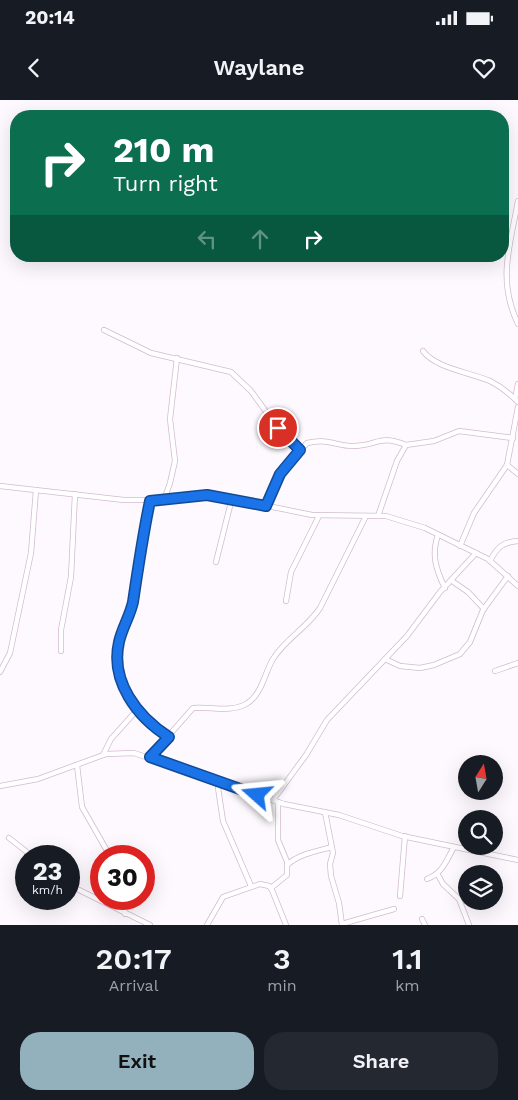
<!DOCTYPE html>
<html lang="en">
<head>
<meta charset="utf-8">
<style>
  :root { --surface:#171b24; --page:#242831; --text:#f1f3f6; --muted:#9ea1a6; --accent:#92b1bc }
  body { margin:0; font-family:"Work Sans",sans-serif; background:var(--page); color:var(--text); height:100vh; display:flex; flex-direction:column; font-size:19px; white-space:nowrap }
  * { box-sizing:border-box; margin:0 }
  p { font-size:16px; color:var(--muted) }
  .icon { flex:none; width:28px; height:28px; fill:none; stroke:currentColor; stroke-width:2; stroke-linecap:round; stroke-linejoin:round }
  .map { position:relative; height:825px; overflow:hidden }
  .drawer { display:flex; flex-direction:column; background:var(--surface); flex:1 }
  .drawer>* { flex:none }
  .hud { position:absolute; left:10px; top:10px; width:499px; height:152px; border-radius:20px; box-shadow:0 5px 20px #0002; background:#0b6e4f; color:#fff; overflow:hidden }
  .needle { width:32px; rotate:11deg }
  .buttons { position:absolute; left:458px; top:655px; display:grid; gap:10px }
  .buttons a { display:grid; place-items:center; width:45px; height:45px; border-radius:50%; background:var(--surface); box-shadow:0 5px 20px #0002; font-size:25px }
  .speed { position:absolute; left:15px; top:745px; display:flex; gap:10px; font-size:25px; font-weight:700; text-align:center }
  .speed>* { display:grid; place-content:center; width:65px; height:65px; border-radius:50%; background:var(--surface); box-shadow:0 5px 20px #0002; line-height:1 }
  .speed small { font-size:12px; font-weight:400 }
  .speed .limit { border:8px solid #d22; background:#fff; color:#111 }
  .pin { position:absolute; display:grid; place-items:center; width:42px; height:42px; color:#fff; margin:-21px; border:2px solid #fff; border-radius:50%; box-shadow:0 1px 5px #0007 }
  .me { position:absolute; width:55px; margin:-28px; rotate:288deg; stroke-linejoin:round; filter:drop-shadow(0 0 4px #0008) }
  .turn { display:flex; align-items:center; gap:18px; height:105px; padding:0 20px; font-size:22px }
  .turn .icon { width:65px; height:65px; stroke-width:2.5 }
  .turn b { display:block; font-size:35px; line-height:42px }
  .lanes { display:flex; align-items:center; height:48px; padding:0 20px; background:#0003; justify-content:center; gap:25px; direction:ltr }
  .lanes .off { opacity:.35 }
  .eta { display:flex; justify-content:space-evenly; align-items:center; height:85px; text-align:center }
  .eta b { font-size:30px; font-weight:600; line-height:35px }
  .primary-button { display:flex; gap:10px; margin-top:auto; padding:10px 20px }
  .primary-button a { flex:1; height:58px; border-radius:20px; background:var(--accent); color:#111; font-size:20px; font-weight:600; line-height:58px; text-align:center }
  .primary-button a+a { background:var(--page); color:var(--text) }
  .status { display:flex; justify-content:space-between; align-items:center; height:35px; padding:0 25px; background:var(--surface); direction:ltr }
  .status svg { height:14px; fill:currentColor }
  header { display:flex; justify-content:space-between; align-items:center; height:65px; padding:0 20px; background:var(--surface); font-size:22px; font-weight:600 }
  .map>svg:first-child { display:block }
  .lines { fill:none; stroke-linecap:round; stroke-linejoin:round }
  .minor-casing { stroke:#d3bad2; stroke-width:6 }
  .minor { stroke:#fff; stroke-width:4.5 }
  .route-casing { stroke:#114b97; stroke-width:12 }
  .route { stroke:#1a73e8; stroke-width:9 }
</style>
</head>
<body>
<div class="status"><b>20:14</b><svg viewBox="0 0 49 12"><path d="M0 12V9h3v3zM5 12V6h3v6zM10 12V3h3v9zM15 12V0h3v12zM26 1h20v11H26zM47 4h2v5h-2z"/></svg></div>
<header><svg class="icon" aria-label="back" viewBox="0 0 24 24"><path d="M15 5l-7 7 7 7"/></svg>Waylane<svg class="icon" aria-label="heart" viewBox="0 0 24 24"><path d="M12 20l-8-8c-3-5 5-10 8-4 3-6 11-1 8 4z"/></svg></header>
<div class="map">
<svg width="518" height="825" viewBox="0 0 518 825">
  <rect width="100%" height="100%" fill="#fef9fe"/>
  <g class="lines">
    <defs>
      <g id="minor">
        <path d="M518,101C510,146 497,180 518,224"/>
        <polyline points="104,230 151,253 231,272 251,291 278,328 300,350"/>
        <path d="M423,251C435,268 472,273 490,281C500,286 510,294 518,302"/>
        <polyline points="515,299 518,284"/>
        <polyline points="507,365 518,374"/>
        <polyline points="0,386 124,400 164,400 207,395 224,397 312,415 386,416 425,428 488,459 518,486"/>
        <polyline points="164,400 170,383 175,361 170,319 177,258"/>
        <path d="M150,401C143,434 138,468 133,502C130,516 122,528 119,542C110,581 137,617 169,637"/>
        <path d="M266,406L280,374L307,343C330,338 335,346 353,346C378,346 378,334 406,345"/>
        <polyline points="378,416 397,361 406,345 434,341 459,331 513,338"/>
        <path d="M438,435C431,454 436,470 445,488"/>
        <polyline points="460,446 474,413 507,365 518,307"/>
        <path d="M490,461C497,447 503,442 518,441"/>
        <polyline points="216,462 232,398"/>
        <polyline points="452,481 468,492 484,509"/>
        <polyline points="286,501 291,472 319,416"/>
        <polyline points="61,551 61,530 71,477 75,394"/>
        <polyline points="385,559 400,566 420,568 434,565 460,554 470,542 483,510 508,476"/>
        <polyline points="495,571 518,563"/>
        <polyline points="0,572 10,553 31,453 36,390"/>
        <polyline points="103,655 111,639 137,610"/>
        <path d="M150,657L193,608C210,606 230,613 246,604C262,595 264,574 273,559C285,539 307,528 320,508L366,416"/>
        <polyline points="77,665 82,707 110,756"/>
        <polyline points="217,681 223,721 251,786"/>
        <polyline points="0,686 38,679 106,654 134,653 284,704 339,715 402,736 518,760"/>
        <polyline points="273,700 306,655 327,620 407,536 440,492 476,453"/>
        <polyline points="278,702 278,740 288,764"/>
        <polyline points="325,712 333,753 330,764 331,776 339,803 342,825"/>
        <polyline points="9,738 32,756"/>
        <polyline points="438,775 443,784 459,799 469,825"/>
        <path d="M427,779C443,773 446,761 454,747"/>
        <polyline points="69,785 150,825"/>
        <path d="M271,788L287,775V765C299,754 317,751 332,747"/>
        <polyline points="400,796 405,736"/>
        <polyline points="121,799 125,814"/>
        <polyline points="422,819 425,825"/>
        <polyline points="342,824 394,809"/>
        <polyline points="207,825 223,797 260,784 269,786 272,790 286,825"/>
      </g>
    </defs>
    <use href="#minor" class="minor-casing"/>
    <use href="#minor" class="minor"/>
  </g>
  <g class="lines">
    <defs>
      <path id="route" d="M257,695L150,657L169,637C137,617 110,581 119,542C122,528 130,516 133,502C138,468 143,434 150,401L207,395L266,406L280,374L300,350L278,328"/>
    </defs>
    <use href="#route" class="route-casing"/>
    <use href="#route" class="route"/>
  </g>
</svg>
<div class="buttons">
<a><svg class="needle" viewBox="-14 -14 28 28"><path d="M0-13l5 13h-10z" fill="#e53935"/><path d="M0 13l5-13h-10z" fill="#9ea1a6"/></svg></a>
<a><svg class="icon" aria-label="search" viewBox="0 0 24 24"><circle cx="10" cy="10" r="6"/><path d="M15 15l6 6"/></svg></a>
<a><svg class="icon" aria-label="layers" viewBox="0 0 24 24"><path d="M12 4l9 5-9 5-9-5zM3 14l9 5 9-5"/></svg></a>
</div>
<div class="speed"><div>23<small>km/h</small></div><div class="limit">30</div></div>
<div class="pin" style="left:278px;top:328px;background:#d93025"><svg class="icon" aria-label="arrive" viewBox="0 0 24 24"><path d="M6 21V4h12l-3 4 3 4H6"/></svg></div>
<svg class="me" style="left:257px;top:695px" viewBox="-20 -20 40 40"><path d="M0-17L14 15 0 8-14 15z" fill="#1a73e8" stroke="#fff" stroke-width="4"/></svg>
<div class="hud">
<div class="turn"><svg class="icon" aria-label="right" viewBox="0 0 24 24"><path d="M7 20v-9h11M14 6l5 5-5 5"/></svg><div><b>210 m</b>Turn right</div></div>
<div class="lanes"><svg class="icon off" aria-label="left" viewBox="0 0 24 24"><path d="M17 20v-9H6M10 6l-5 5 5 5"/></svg><svg class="icon off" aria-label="ahead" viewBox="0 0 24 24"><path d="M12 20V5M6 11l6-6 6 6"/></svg><svg class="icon" aria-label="right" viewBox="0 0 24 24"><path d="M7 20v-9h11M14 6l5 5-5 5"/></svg></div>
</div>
</div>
<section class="drawer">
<div class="eta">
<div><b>20:17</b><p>Arrival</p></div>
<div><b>3</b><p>min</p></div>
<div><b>1.1</b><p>km</p></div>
</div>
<div class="primary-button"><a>Exit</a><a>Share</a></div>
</section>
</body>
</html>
